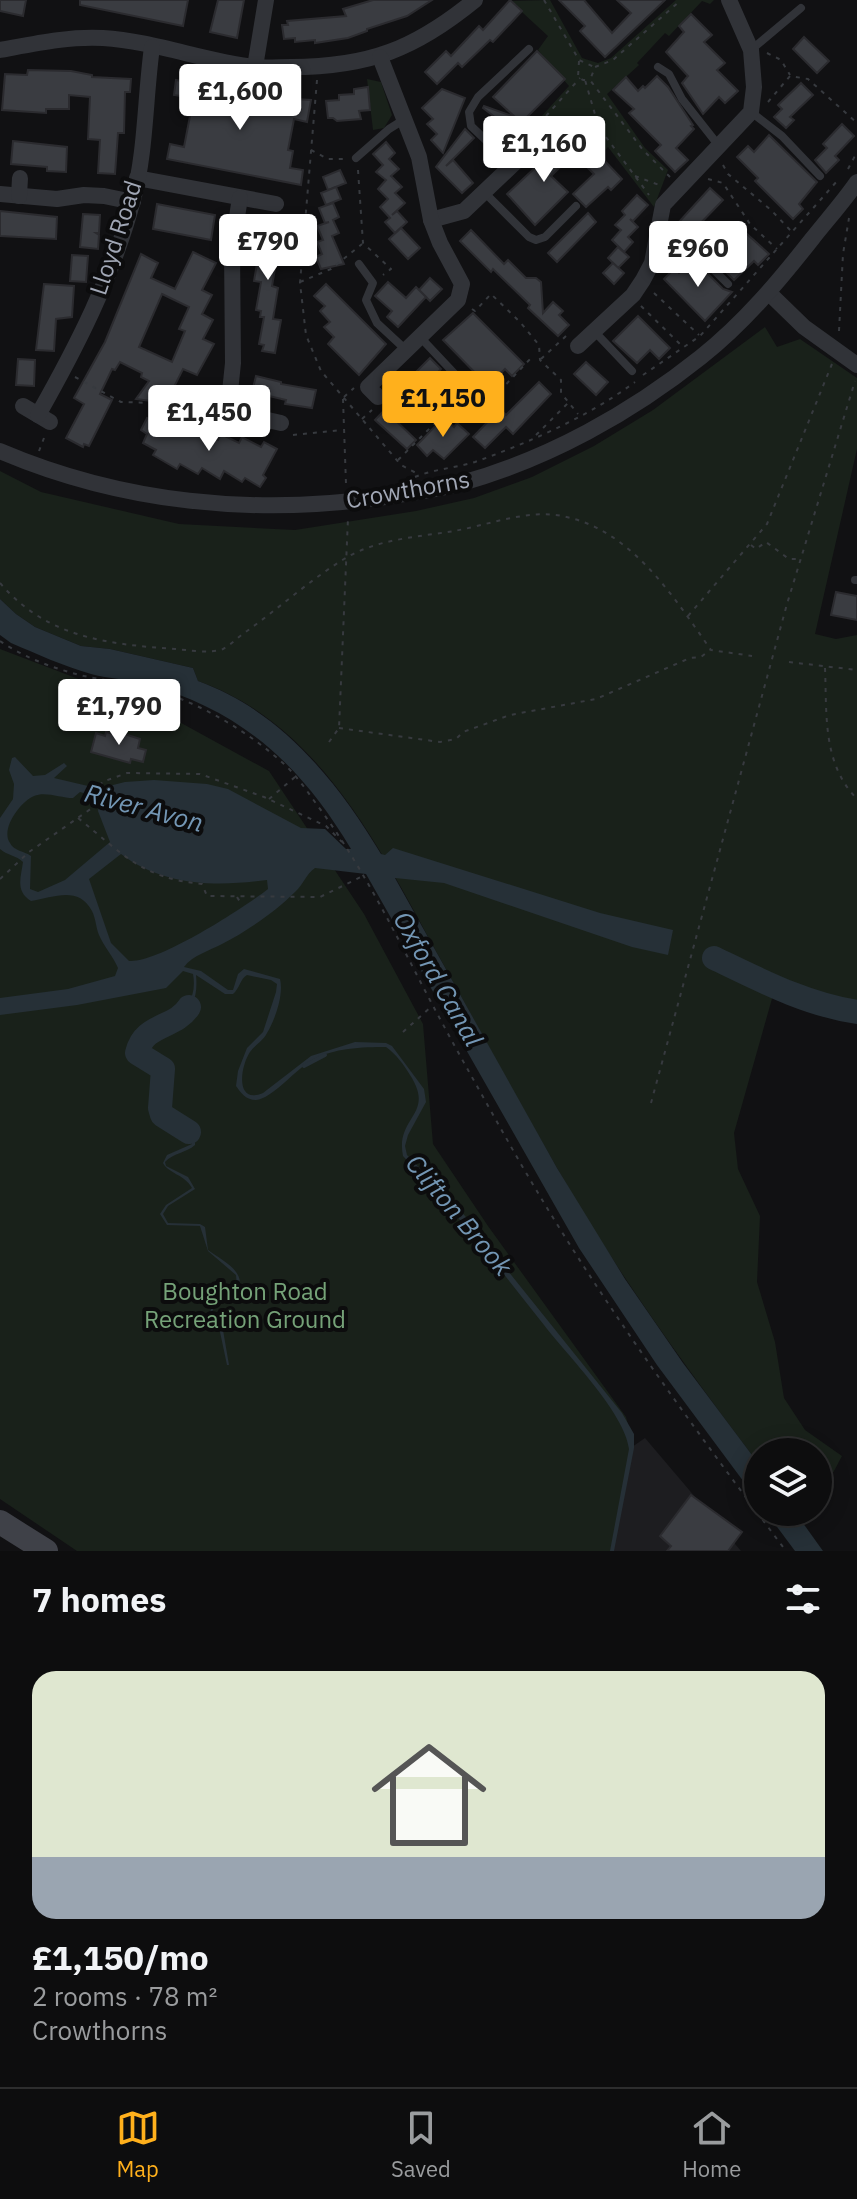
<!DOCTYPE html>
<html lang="en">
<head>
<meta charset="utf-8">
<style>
	body { margin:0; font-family:"IBM Plex Sans",sans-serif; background:#161617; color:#f1f3f6; height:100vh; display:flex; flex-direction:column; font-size:30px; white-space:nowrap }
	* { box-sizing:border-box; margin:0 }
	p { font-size:26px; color:#9a9c9e }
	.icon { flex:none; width:44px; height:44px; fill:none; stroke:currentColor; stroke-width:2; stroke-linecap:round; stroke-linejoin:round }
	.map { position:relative; height:1551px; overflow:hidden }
	.panel { display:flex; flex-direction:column; background:#0d0d0e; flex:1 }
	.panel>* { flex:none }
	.tools { position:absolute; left:744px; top:1438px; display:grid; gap:16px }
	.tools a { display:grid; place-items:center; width:88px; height:88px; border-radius:50%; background:#0d0d0e; box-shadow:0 4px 20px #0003,0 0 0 2px #2d2d2e; font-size:40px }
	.price { position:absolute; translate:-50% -68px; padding:0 18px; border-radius:8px; background:#fff; color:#222; font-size:26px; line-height:52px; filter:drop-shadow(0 2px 4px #0008) }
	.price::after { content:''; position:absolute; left:50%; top:48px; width:24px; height:18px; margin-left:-12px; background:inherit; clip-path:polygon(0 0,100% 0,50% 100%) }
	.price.current { background:#ffb01c; color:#111 }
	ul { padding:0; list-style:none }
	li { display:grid; align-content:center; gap:16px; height:424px; padding:0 32px }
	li+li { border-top:2px solid #2d2d2e }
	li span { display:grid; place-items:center; height:248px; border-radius:24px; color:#555 }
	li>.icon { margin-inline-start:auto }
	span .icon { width:144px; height:144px; fill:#fffc; stroke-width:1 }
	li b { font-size:34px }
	h2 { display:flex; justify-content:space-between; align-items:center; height:96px; padding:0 32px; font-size:34px }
	.tab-bar { display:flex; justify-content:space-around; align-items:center; height:112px; border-top:2px solid #2d2d2e; background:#0d0d0e; font-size:22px; color:#9a9c9e }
	.tab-bar a { display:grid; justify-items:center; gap:4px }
	.tab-bar .current { color:#ffb01c }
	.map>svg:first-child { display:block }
</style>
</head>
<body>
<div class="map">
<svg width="857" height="1551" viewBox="0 0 857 1551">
	<rect width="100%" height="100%" fill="#111113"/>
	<polygon fill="#1d1d20" points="645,1438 741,1551 611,1551 632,1447"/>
	<g fill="#19211a">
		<polygon points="550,0 582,58 598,63 611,58 676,0 714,0 710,4 702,1 669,36 665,33 637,63 639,65 607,94 645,148 668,170 654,207 608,147 595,161 570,135 541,117 569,86 538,50 548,36 510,1"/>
		<polygon points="367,79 381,82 392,115 384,128 373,130"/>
		<path d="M 765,327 L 777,347 L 800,339 L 857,378 L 857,449 L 815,634 L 836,639 L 857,635 L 857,1012 L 831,1008 L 775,988 L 734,1133 L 738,1169 L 760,1216 L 757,1282 L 775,1342 L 784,1398 L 805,1430 L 842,1456 L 818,1501 L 818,1452 L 758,1452 L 758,1463 C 686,1367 616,1272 557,1168 C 518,1100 480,1031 442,962 C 382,854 323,725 198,681 L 193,668 L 110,649 L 81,646 L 35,627 L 16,614 L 0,599 L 0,471 L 41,492 L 179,524 L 295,530 L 416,511 L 474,498 L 532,477 L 594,446 L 653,410 Z"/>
		<polygon points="0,649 152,707 269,771 364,914 423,1024 433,1144 488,1226 626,1417 633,1444 613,1551 77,1551 0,1499"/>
	</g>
	<g fill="#263037" fill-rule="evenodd">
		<path d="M 0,599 L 16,614 L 35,627 L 81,646 L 110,649 L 193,668 L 198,681 C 281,711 337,781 381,854 L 385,855 L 393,848 L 600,913 L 673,930 L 668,955 L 632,947 L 444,883 L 395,878 L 557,1168 L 625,1279 L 683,1363 L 758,1463 L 758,1501 L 657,1365 L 579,1248 L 366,874 L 315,868 C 306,874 303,885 295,892 C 275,912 247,931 222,944 C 209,951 193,955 184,967 L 201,971 L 228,990 L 233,990 L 238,974 L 244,969 L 280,979 C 284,994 275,1020 267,1033 C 263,1041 255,1045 250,1052 C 240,1067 235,1105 263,1093 L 311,1056 L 355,1042 L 386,1043 L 392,1046 L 424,1089 L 426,1102 L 408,1135 L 405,1146 L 407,1155 L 438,1187 L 492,1251 L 622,1413 L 634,1434 L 634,1448 L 614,1551 L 610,1551 L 629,1449 C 625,1413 567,1355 544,1325 C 498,1267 454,1209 403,1156 C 395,1116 436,1115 410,1075 C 404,1065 396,1054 386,1047 C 362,1047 334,1048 312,1060 C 296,1069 272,1099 256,1100 C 246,1100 241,1093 236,1086 L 238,1071 L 247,1048 L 263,1032 L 276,992 L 277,984 L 271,980 L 247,975 C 240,979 240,988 233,994 L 225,994 L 196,975 C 200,1014 177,1022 146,1036 L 139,1053 L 159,1061 L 164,1068 L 161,1105 L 165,1114 L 195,1136 L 195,1145 C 186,1153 173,1153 165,1162 L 166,1166 L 188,1177 L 195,1189 L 168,1206 L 163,1214 L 168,1223 L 200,1224 L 205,1227 L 208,1250 C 223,1261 250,1273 236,1294 C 223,1299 212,1303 211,1318 L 223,1330 L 229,1365 L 227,1365 L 220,1332 L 209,1318 C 211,1298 226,1300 237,1286 L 236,1275 L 208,1251 L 200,1226 L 167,1225 L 160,1214 L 166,1205 L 192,1188 C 184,1174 169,1174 163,1163 L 167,1155 L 192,1144 L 192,1136 L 164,1117 L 159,1105 L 161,1069 L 138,1055 C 138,1048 138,1042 142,1037 C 146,1032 153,1030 158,1027 C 181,1016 198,1002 193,974 L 183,971 L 166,988 L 77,1005 L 0,1015 L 0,998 L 68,989 L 115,976 L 118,968 C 113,956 104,947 99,935 C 96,928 96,919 92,911 C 78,885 53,898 31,901 C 15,891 21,877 23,862 C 16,855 8,856 0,849 L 0,818 L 13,799 L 14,784 L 9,770 L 12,758 L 15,757 L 33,776 L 45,775 L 64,763 L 67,766 L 54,778 L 105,790 L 109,786 L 125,782 L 154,780 L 207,784 L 228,789 L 301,828 L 325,829 L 346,849 L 351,849 C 301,765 241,710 146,684 C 128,679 109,679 91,674 C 63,666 37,654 11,643 L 0,635 ZM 80,792 L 100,798 L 98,811 L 110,842 L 65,880 L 38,892 L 30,889 L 31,856 C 24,851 14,851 10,843 C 0,829 21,801 34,796 C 45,791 61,798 73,798 ZM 121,854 C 163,886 216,887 267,880 L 268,889 C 244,908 157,964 129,961 L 111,943 L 89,879 Z"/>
		<polygon points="766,1512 795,1512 823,1551 795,1551"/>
	</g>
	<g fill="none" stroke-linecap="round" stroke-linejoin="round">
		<g stroke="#263037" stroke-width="4">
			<polyline points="304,1066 325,1055"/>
			<polyline points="440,1190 465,1219"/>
		</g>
		<g stroke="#263037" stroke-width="24">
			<path d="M 714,958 C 760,980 805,1004 857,1012"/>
			<path d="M 189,1007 C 175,1029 144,1023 137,1053 L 163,1069 L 160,1108 L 162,1115 L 189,1132"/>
		</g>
	</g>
	<g fill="#3a3c41" stroke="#2b2b2f" stroke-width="2" fill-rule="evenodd">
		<polygon points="0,0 26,0 23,16 0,11"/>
		<polygon points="80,0 188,0 183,26 80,5"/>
		<polygon points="218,0 244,0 237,38 210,32"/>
		<polygon points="373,0 432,0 407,16 367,29 367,31 348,38 315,43 315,40 295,42 295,38 284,39 282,25 288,25 287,21 346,16 343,9"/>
		<polygon points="510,0 522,11 493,42 490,40 462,67 458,63 437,84 425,72 446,51 451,56 479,26 483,30"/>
		<polygon points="559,0 584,0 612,33 631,13 617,0 665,0 605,57 580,31 585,26"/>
		<polygon points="691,14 712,35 704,42 725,63 717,70 738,91 725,103 719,97 703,114 682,83 688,76 666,52 684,32 679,26"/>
		<polygon points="804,37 829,61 817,73 793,49"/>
		<polygon points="537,51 565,79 504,140 492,129 500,121 483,108 484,106 515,117 493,97"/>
		<polygon points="28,70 71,71 92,75 92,77 131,79 130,92 125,92 124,133 118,133 115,174 98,173 100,140 88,139 90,97 69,95 69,109 46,109 46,113 2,110 5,74 27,75"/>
		<polygon points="657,76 668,87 693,125 691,126 694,129 676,148 688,160 675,172 655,151 661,145 629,113 634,109 613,90 626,77 638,91 643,86 645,88"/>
		<polygon points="176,80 277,98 311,100 307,122 294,119 288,150 293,151 290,168 303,170 301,185 167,159 170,144 184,147 190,116 184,115 187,97 174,95"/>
		<polygon points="801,83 813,95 790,117 794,120 786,128 774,117 782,109 778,105"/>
		<polygon points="368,87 370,110 359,111 361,119 337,121 333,118 328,118 326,101 339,100 339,95 354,94 354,89"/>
		<polygon points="442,89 465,98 443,153 431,140 437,134 427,124 433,119 422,108"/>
		<polygon points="842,124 854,136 835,156 839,160 826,173 815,160 827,148 823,144"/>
		<polygon points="465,129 474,138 446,166 453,160 473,183 462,193 436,167"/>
		<polygon points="570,135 581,147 551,176 568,192 535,225 507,194"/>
		<polygon points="769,135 817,182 799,204 803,209 793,219 755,181 758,178 737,157 748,146 754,152"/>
		<polygon points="13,141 67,147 66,172 47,171 47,167 11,164"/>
		<polygon points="386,142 395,153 389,159 399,169 391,176 402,187 395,193 405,203 392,215 397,211 407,222 395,233 385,222 390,218 380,207 388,199 378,189 386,180 376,172 383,165 373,154"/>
		<polygon points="600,156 622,179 611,190 608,187 586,207 573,194 594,174 588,168"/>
		<polygon points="340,170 346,183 328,190 323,177"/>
		<polygon points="336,187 341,199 326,205 321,193"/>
		<polygon points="710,188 723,200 691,233 679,222"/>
		<polygon points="637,195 648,205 633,221 630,219 638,227 628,237 633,242 624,252 612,240 621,230 615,225 625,215 622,211"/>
		<polygon points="333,203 339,217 333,220 339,233 332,236 344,264 321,269 316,257 322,254 317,242 323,240 317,226 329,222 325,223 319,208"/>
		<polygon points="157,204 215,215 211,240 153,229"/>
		<polygon points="0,211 57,217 56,239 0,236"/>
		<polygon points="588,213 596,222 557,262 548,253"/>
		<polygon points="83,214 100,215 99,233 96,233 99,235 98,249 80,247"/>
		<polygon points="264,218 279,221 278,228 282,228 272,286 278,288 273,319 281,320 275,353 262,351 264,345 259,344 264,317 260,317 261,311 256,310 261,282 254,281 260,246 257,246 260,224 263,225"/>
		<polygon points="737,225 769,254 758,265 754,261 734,280 707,253"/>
		<polygon points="401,228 420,248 408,259 389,239"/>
		<polygon points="471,230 504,264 508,260 526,278 536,278 541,282 543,313 553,302 563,311 559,315 569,325 558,336 528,308 530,305 493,269 491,272 460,241"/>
		<polygon points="618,247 629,257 618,268 608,258"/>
		<path d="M 193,252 L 216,263 L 202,290 L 212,295 L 202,314 L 213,320 L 203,339 L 214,344 L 197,375 L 183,369 L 166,403 L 136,399 L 149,381 L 141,377 L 142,373 L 120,362 L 115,370 L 112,369 L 100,394 L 112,400 L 89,446 L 84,444 L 83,447 L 66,438 L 84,404 L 74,398 L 105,342 L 141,254 L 158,263 L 151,278 L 175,289 ZM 162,294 L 189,307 L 179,329 L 185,331 L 172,362 L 139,347 Z"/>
		<polygon points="72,255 88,256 86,282 70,281"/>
		<polygon points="693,259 723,289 732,292 705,321 664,279 675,268 679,273"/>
		<polygon points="613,263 624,273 614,284 603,273"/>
		<polygon points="430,278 442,289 430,301 419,290"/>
		<polygon points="388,282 406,298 416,287 426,297 398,327 387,317 392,311 375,296"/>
		<polygon points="44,284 74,286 72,317 56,319 54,351 36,350"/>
		<polygon points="326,284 386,344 359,375 328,344 334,337 324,327 330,322 320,311 325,306 314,296"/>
		<polygon points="473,313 524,364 512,376 505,369 488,386 443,340"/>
		<polygon points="638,316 670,348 659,359 650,350 637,363 613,341"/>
		<polygon points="430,358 441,369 434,376 447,388 433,404 419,390 392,417 416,440 407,449 375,420 394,400 391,397"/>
		<polygon points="18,359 35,360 34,386 16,385"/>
		<polygon points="586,362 608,382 596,395 574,374"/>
		<polygon points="256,376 281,382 281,384 316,390 312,408 285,404 286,400 252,392"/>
		<polygon points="539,382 551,394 513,434 506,427 485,448 473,437 500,409 506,415"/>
		<polygon points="147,418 173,432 176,426 196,436 199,430 218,440 221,434 239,443 242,437 261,447 264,442 277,449 263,475 266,478 260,487 245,478 242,482 224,471 220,479 202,468 198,474 180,464 177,469 153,455 156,450 143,443 147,434 141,430"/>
		<polygon points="443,418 454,427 457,423 469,434 444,459 433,450 427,456 417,445"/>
		<polygon points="836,592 857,596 857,620 831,615"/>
		<polygon points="115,731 140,739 138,748 146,750 143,762 131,759 130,763 91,752 96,733 105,736 106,732 114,734"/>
		<polygon points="691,1495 742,1532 728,1551 667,1551 671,1546 660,1536"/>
	</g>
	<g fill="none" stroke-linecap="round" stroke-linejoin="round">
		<g stroke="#373a3f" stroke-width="2" stroke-dasharray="4 6" stroke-linecap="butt">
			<polyline points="544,0 579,60 594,67"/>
			<polyline points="767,53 781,60 790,75"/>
			<polyline points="579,61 578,77 583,80 590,80"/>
			<polyline points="317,80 300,283 306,335 321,371 401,465 418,474"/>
			<polyline points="768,102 790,76 808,79 857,123"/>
			<polyline points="546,116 580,78"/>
			<polyline points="564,127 599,128 585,80"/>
			<polyline points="600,129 649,195"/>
			<polyline points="311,150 328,159 346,159"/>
			<polyline points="723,165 728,174 771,210 792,232"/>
			<polyline points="848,169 857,152"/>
			<polyline points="358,170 363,243 391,269 383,275"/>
			<polyline points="635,176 659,185"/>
			<polyline points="670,177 643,150 590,80 595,67 613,60 681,0"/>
			<polyline points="708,179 723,183 750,224 777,249"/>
			<polyline points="300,282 331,269 362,244"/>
			<polyline points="654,293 699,335"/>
			<polyline points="641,306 682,346"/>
			<polyline points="472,309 475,311 491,294 520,322 539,345 540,360 561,380 561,393 578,414"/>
			<polyline points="839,331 843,254 849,218"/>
			<polyline points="541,359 566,336"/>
			<polyline points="643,375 700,336 838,180"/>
			<polyline points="75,377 121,402 153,403 174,408"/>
			<polyline points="476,388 481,388 493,398 532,357"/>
			<polyline points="344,397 354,388"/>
			<polyline points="343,399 346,484"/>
			<polyline points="362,419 372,410"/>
			<polyline points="293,435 342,430"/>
			<polyline points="536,435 568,403"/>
			<polyline points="39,451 44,438"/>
			<polyline points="398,460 439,419"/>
			<path d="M 415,477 C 434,469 455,468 475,462 C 530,442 588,417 635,382"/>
			<polyline points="751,545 756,549 766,542 789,559 799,559"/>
			<path d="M 0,583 C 47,638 107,644 175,649 C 188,650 211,654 223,649 C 231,645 239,636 247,631 C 279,608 310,580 344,559 C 376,539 418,537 454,531 C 488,525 528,509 562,516 C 631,529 673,596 711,650 L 752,656"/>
			<polyline points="688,616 767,524 832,364"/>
			<path d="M 0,641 C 29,661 71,675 105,680 C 117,682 130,683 142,686 C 195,700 244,728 284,764 C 300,779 310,796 323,813 C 361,866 390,923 420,981 C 450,1039 482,1095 514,1152 C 594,1292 689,1422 786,1551"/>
			<polyline points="789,662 857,670"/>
			<path d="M 825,668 C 827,714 822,763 857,799"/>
			<polyline points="339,728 440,742 456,739 463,732 510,715 596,699 690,658 701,657 710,650"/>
			<polyline points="329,742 339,728 348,518"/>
			<polyline points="269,799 295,777"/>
			<path d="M 78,818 C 123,854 141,878 202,884 L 207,896 L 320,897 L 363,876"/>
			<polyline points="0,879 29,852 92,808 102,782 127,773 200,774 264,797 326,826 342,842"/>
			<polyline points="237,897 242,905"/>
			<polyline points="403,1032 432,1006"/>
			<polyline points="651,1103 787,604 855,381"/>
		</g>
		<g stroke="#313338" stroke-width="8">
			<polyline points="751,50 801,8"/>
			<polyline points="658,67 669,74 682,99 719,146"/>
			<polyline points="751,112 782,136 820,176"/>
			<polyline points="356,158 389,129 405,119"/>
			<polyline points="512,165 471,126 469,112 478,97 529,49"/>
			<polyline points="484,192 529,237 536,240 545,237 576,206"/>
			<polyline points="657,239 689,245 728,284"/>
			<polyline points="359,264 373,283 366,300 377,323 405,349"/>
			<polyline points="594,331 632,371"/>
			<polyline points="420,337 467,387 444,409"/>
			<polyline points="855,580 857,580"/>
		</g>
		<g stroke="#313338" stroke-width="16">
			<path d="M 0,50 C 33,44 69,36 103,38 C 153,41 204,61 254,67 C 266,68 279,67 291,67 C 369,67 415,49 475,0"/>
			<polyline points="255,67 266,0"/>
			<polyline points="137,178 276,204"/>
			<polyline points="0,194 57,199 84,195 104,196 133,202"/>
			<polyline points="19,196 20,178"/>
			<polyline points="240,198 232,248 233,363 228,411 281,423"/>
			<polyline points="431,220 464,211 548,131"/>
			<polyline points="769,293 804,327 857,365"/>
			<polyline points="578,346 633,295 643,280 652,263 663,205 751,112 754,87 751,50 729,0"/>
			<polyline points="378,397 368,387 458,300 462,284 440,243 431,220 419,157 380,57"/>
			<polyline points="189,404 228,411"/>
			<polyline points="23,406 50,422"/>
			<path d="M 38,415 C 76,348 113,276 133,200 C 146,151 145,98 152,47"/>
			<path d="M 0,451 C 122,503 254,516 385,497 C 410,493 437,490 462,483 C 548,459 631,413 701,357 C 744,323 779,281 812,239 C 827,220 844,201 857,182"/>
		</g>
		<polyline stroke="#3f4148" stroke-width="24" points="0,1522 46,1551"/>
	</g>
	<g text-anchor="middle" stroke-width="8" stroke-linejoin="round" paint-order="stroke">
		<g font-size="24" fill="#a1a7b5" stroke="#0c0c0d">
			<text transform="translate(116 238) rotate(-72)" y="8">Lloyd Road</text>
			<text transform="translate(408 490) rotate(-10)" y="8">Crowthorns</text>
		</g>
		<g font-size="24" fill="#75a278" stroke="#0c0c0d">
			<text x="245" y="1300">Boughton Road<tspan x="245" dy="28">Recreation Ground</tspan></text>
		</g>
		<g font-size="26" font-style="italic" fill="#7396b4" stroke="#0c0c0d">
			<text transform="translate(144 808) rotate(15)" y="9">River Avon</text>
			<text transform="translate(438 979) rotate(60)" y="9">Oxford Canal</text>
			<text transform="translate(459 1215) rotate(50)" y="9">Clifton Brook</text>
		</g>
	</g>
</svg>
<div class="tools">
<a><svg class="icon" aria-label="layers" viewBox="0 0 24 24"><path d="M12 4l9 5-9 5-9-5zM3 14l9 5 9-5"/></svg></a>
</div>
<b class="price" style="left:240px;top:132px">£1,600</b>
<b class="price" style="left:544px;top:184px">£1,160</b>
<b class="price" style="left:268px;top:282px">£790</b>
<b class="price" style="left:698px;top:289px">£960</b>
<b class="price current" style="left:443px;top:439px">£1,150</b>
<b class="price" style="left:209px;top:453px">£1,450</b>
<b class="price" style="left:119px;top:747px">£1,790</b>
</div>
<section class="panel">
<h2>7 homes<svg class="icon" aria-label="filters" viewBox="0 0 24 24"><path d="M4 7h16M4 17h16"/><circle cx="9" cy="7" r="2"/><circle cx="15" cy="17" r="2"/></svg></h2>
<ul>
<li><span style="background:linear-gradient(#dfe7d0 75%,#9aa5b1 0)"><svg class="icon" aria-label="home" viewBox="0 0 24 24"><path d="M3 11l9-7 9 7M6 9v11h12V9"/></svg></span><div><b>£1,150/mo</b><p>2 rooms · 78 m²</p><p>Crowthorns</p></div></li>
</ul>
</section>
<nav class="tab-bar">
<a class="current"><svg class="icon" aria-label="map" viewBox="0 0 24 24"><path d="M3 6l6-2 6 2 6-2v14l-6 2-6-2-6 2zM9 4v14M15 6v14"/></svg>Map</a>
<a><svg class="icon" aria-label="saved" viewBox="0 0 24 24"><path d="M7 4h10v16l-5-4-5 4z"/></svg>Saved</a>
<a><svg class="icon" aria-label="home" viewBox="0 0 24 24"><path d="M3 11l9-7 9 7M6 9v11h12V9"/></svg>Home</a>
</nav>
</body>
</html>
